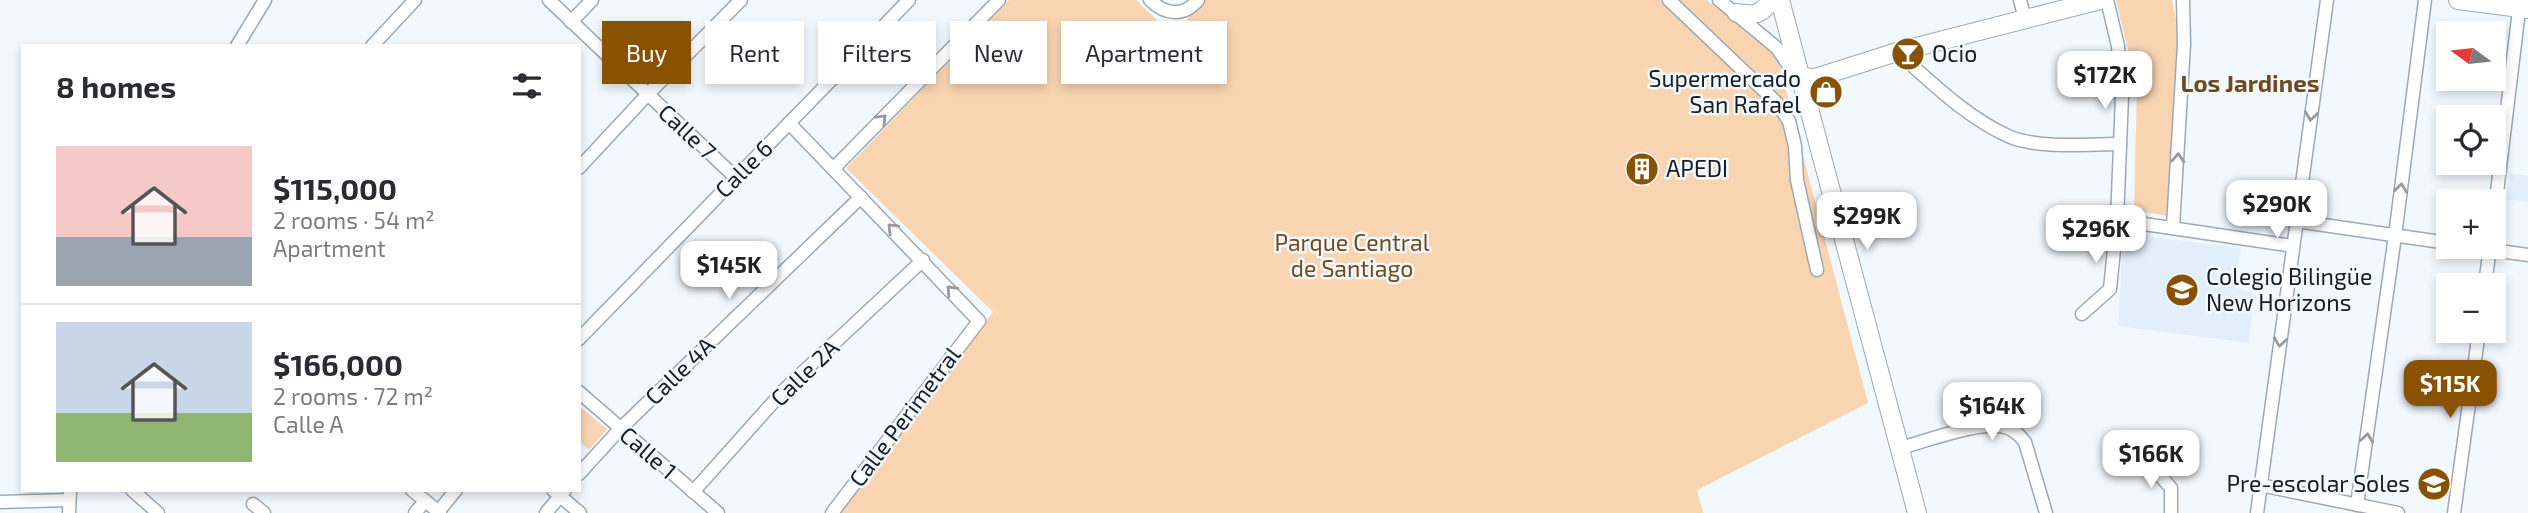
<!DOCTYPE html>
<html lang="en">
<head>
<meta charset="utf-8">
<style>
	body { margin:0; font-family:"Exo 2",sans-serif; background:#f7f7f7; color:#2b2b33; height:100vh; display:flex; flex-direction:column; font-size:26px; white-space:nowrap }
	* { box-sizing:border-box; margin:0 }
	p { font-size:23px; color:#7c7c81 }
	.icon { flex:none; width:38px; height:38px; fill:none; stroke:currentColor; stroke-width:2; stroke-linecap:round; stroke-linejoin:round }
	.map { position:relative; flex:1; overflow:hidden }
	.side { position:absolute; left:21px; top:44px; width:560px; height:448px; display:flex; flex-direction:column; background:#fff; border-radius:0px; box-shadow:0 4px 10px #0003 }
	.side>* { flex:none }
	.guide { position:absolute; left:602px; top:21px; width:665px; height:63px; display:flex; gap:14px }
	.needle { width:46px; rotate:285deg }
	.buttons { position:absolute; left:2436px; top:21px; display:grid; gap:14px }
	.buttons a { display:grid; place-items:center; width:70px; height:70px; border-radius:0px; background:#fff; box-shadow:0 4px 10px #0003; font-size:35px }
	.price { position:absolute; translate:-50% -60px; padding:0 16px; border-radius:14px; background:#fff; color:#222; font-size:23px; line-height:46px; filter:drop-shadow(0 2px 4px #0008) }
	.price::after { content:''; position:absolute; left:50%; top:42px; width:21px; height:16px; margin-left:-10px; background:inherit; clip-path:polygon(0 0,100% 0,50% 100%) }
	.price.selected { background:#895202; color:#fff }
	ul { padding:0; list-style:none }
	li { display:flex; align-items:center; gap:21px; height:175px; padding:0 35px }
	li+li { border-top:2px solid #e1e1e2 }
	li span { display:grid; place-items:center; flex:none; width:196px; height:140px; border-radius:0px; color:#555 }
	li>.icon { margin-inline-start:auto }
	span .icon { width:84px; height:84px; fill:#fffc; stroke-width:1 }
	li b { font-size:30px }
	h2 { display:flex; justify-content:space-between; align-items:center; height:84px; padding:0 35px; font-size:30px }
	.pill { padding:0 24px; border-radius:0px; background:#fff; box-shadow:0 4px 10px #0003; font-size:24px; line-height:63px }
	.pill.selected { background:#895202; color:#fff }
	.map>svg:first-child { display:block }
</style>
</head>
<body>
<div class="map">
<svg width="2528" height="513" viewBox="0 0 2528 513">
	<rect width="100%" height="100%" fill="#f2f9fe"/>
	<g fill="#e2effb">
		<polygon points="2509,173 2528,176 2528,202 2505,199"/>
		<polygon points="2129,234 2241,248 2234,287 2254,293 2249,343 2118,326 2123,238"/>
	</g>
	<g fill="#f8d4b1">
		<polygon points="1009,0 1136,0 1174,37 1202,0 1707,0 1777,57 1868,403 1697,490 1703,513 836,513 993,312 846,168"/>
		<polygon points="2116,0 2172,0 2177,25 2179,218 2134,210 2137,87"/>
		<polygon points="579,406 607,429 589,450 579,441"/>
	</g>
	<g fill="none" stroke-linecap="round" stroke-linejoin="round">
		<defs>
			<g id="street">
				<polyline points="549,0 735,177"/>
				<path d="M 1150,0 C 1165,15 1184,17 1198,0"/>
				<polyline points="1669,0 1776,102 1789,121 1795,146 1797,180 1817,270"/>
				<polyline points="1719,0 1777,48 1795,75"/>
				<polyline points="2020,0 2025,19"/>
				<polyline points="571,22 592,0"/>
				<polyline points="237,46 265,0"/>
				<polyline points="372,46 415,0"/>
				<path d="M 1897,52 C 1931,82 1966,117 2008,136 C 2036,149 2089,144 2120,144"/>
				<polyline points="789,123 979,321 832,513"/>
				<polyline points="579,168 647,95 741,0"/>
				<polyline points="834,168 999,0"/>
				<polyline points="2494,217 2520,2"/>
				<polyline points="2117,220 2293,246"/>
				<polyline points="2296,221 2448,243"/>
				<polyline points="2173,226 2184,44 2183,0"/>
				<polyline points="2472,247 2528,255"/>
				<polyline points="2485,285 2490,247"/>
				<polyline points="2082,314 2110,289 2117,220 2122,96 2118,46 2107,0"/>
				<polyline points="579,339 909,0"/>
				<polyline points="579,392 718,513"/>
				<path d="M 1900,448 C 1927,441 1983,419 2008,428 C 2016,431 2020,436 2025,442 L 2046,513"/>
				<polyline points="2147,461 2171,488 2171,513"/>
				<polyline points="579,474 620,429 861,197"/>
				<polyline points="2260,485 2398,513"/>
				<polyline points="132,490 158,513"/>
				<polyline points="412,490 440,513"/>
				<polyline points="553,490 580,513"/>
				<polyline points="693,492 784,390 923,260"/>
				<polyline points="0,502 69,500"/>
				<polyline points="253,504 264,513"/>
				<polyline points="2357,505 2395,236 2425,0"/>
				<polyline points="438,512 456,490"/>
				<polyline points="69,513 70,490"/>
				<polyline points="415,513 425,501"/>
				<polyline points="546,513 565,490"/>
				<polyline points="2257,513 2327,0"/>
				<polyline points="2454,513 2479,331"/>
			</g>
			<g id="secondary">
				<polyline points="1780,0 1917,513"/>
				<polyline points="2458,0 2528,9"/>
				<path d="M 1737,13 C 1753,16 1762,15 1771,0"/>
				<polyline points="1802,77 1815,78 1897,52 2100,0"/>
			</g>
		</defs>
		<use href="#street" stroke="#9ba9b6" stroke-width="15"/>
		<use href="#secondary" stroke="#9ba9b6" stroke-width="20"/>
		<use href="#street" stroke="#fff" stroke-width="12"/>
		<use href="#secondary" stroke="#fff" stroke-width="18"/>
	</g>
	<defs><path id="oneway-chevron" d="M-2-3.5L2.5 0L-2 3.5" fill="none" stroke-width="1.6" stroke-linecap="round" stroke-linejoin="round" transform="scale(1.75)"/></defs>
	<g stroke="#97999c">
		<use href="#oneway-chevron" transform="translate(2311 116) rotate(98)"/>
		<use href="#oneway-chevron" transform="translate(882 119) rotate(-45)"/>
		<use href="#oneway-chevron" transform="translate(2178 158) rotate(-86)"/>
		<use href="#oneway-chevron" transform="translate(2401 188) rotate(-83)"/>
		<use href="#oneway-chevron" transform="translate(892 228) rotate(-135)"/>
		<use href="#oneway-chevron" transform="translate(951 290) rotate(-133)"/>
		<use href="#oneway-chevron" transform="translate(2280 342) rotate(98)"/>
		<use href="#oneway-chevron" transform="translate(2367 438) rotate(-82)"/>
	</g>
	<defs>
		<symbol id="bar-disc" viewBox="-11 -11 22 22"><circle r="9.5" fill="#895202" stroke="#f2f9fe"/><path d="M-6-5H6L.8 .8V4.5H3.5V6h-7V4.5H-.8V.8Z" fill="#fff"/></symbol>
		<symbol id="shop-disc" viewBox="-11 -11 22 22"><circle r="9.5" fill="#895202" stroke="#f2f9fe"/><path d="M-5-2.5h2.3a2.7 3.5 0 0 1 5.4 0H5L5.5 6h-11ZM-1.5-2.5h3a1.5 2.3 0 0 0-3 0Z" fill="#fff"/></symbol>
		<symbol id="building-disc" viewBox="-11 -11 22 22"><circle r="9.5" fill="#895202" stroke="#f2f9fe"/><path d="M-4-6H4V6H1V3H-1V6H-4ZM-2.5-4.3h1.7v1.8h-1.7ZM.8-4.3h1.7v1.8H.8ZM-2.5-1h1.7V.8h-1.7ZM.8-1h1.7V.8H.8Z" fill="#fff"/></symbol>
		<symbol id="school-disc" viewBox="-11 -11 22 22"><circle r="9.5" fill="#895202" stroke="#f2f9fe"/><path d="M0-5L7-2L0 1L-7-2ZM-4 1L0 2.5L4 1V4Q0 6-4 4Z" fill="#fff"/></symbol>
	</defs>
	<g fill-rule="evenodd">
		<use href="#bar-disc" x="1889" y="35" width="38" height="38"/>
		<use href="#shop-disc" x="1807" y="73" width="38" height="38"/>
		<use href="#building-disc" x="1623" y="150" width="38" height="38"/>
		<use href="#school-disc" x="2163" y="271" width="38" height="38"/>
		<use href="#school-disc" x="2415" y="465" width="38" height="38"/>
	</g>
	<g text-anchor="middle" stroke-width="5" stroke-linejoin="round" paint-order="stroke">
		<g font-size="23" fill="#171d22" stroke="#f2f9fe" text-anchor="start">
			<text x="1932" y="62">Ocio</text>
			<text x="1801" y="87" text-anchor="end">Supermercado<tspan x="1801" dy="26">San Rafael</tspan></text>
			<text x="1666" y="177">APEDI</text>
			<text x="2206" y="285">Colegio Bilingüe<tspan x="2206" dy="26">New Horizons</tspan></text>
			<text x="2410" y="492" text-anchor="end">Pre-escolar Soles</text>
		</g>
		<g font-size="23" fill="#171d22" stroke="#f2f9fe">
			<text transform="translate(687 132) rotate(43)" y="8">Calle 7</text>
			<text transform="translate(744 169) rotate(-45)" y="8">Calle 6</text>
			<text transform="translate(680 371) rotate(-44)" y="8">Calle 4A</text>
			<text transform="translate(805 373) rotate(-44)" y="8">Calle 2A</text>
			<text transform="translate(905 417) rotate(-53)" y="8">Calle Perimetral</text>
			<text transform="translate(648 453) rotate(41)" y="8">Calle 1</text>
		</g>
		<g font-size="23" fill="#724919" stroke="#f2f9fe">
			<text x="1352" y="251">Parque Central<tspan x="1352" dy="26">de Santiago</tspan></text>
		</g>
		<g font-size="24" font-weight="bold" fill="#70491c" stroke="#f2f9fe">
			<text x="2250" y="92">Los Jardines</text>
		</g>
	</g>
</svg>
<div class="buttons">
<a><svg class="needle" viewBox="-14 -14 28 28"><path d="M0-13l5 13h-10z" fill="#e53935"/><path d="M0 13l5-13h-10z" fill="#7c7c81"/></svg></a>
<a><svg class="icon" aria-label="locate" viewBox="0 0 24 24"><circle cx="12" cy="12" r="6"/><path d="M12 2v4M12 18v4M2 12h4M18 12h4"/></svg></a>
<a>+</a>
<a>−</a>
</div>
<b class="price" style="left:2105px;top:111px">$172K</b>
<b class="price" style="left:2277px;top:240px">$290K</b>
<b class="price" style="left:1867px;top:252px">$299K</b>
<b class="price" style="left:2096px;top:265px">$296K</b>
<b class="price" style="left:729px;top:301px">$145K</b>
<b class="price selected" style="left:2450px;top:420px">$115K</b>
<b class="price" style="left:1992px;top:442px">$164K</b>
<b class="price" style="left:2151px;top:490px">$166K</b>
<div class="guide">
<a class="pill selected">Buy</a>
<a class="pill">Rent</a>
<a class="pill">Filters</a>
<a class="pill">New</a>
<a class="pill">Apartment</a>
</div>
<section class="side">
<h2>8 homes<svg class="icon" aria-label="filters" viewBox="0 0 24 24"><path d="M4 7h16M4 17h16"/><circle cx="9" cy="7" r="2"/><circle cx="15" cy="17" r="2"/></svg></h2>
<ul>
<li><span style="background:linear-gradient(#f6c9c9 65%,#9aa5b1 0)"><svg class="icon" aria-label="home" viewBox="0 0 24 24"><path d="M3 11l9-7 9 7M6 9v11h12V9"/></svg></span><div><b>$115,000</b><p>2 rooms · 54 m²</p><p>Apartment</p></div></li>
<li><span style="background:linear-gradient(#c9d6e8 65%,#8fb573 0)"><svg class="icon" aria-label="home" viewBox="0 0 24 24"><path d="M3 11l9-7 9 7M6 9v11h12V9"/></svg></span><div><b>$166,000</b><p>2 rooms · 72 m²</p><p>Calle A</p></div></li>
</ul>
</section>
</div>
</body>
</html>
